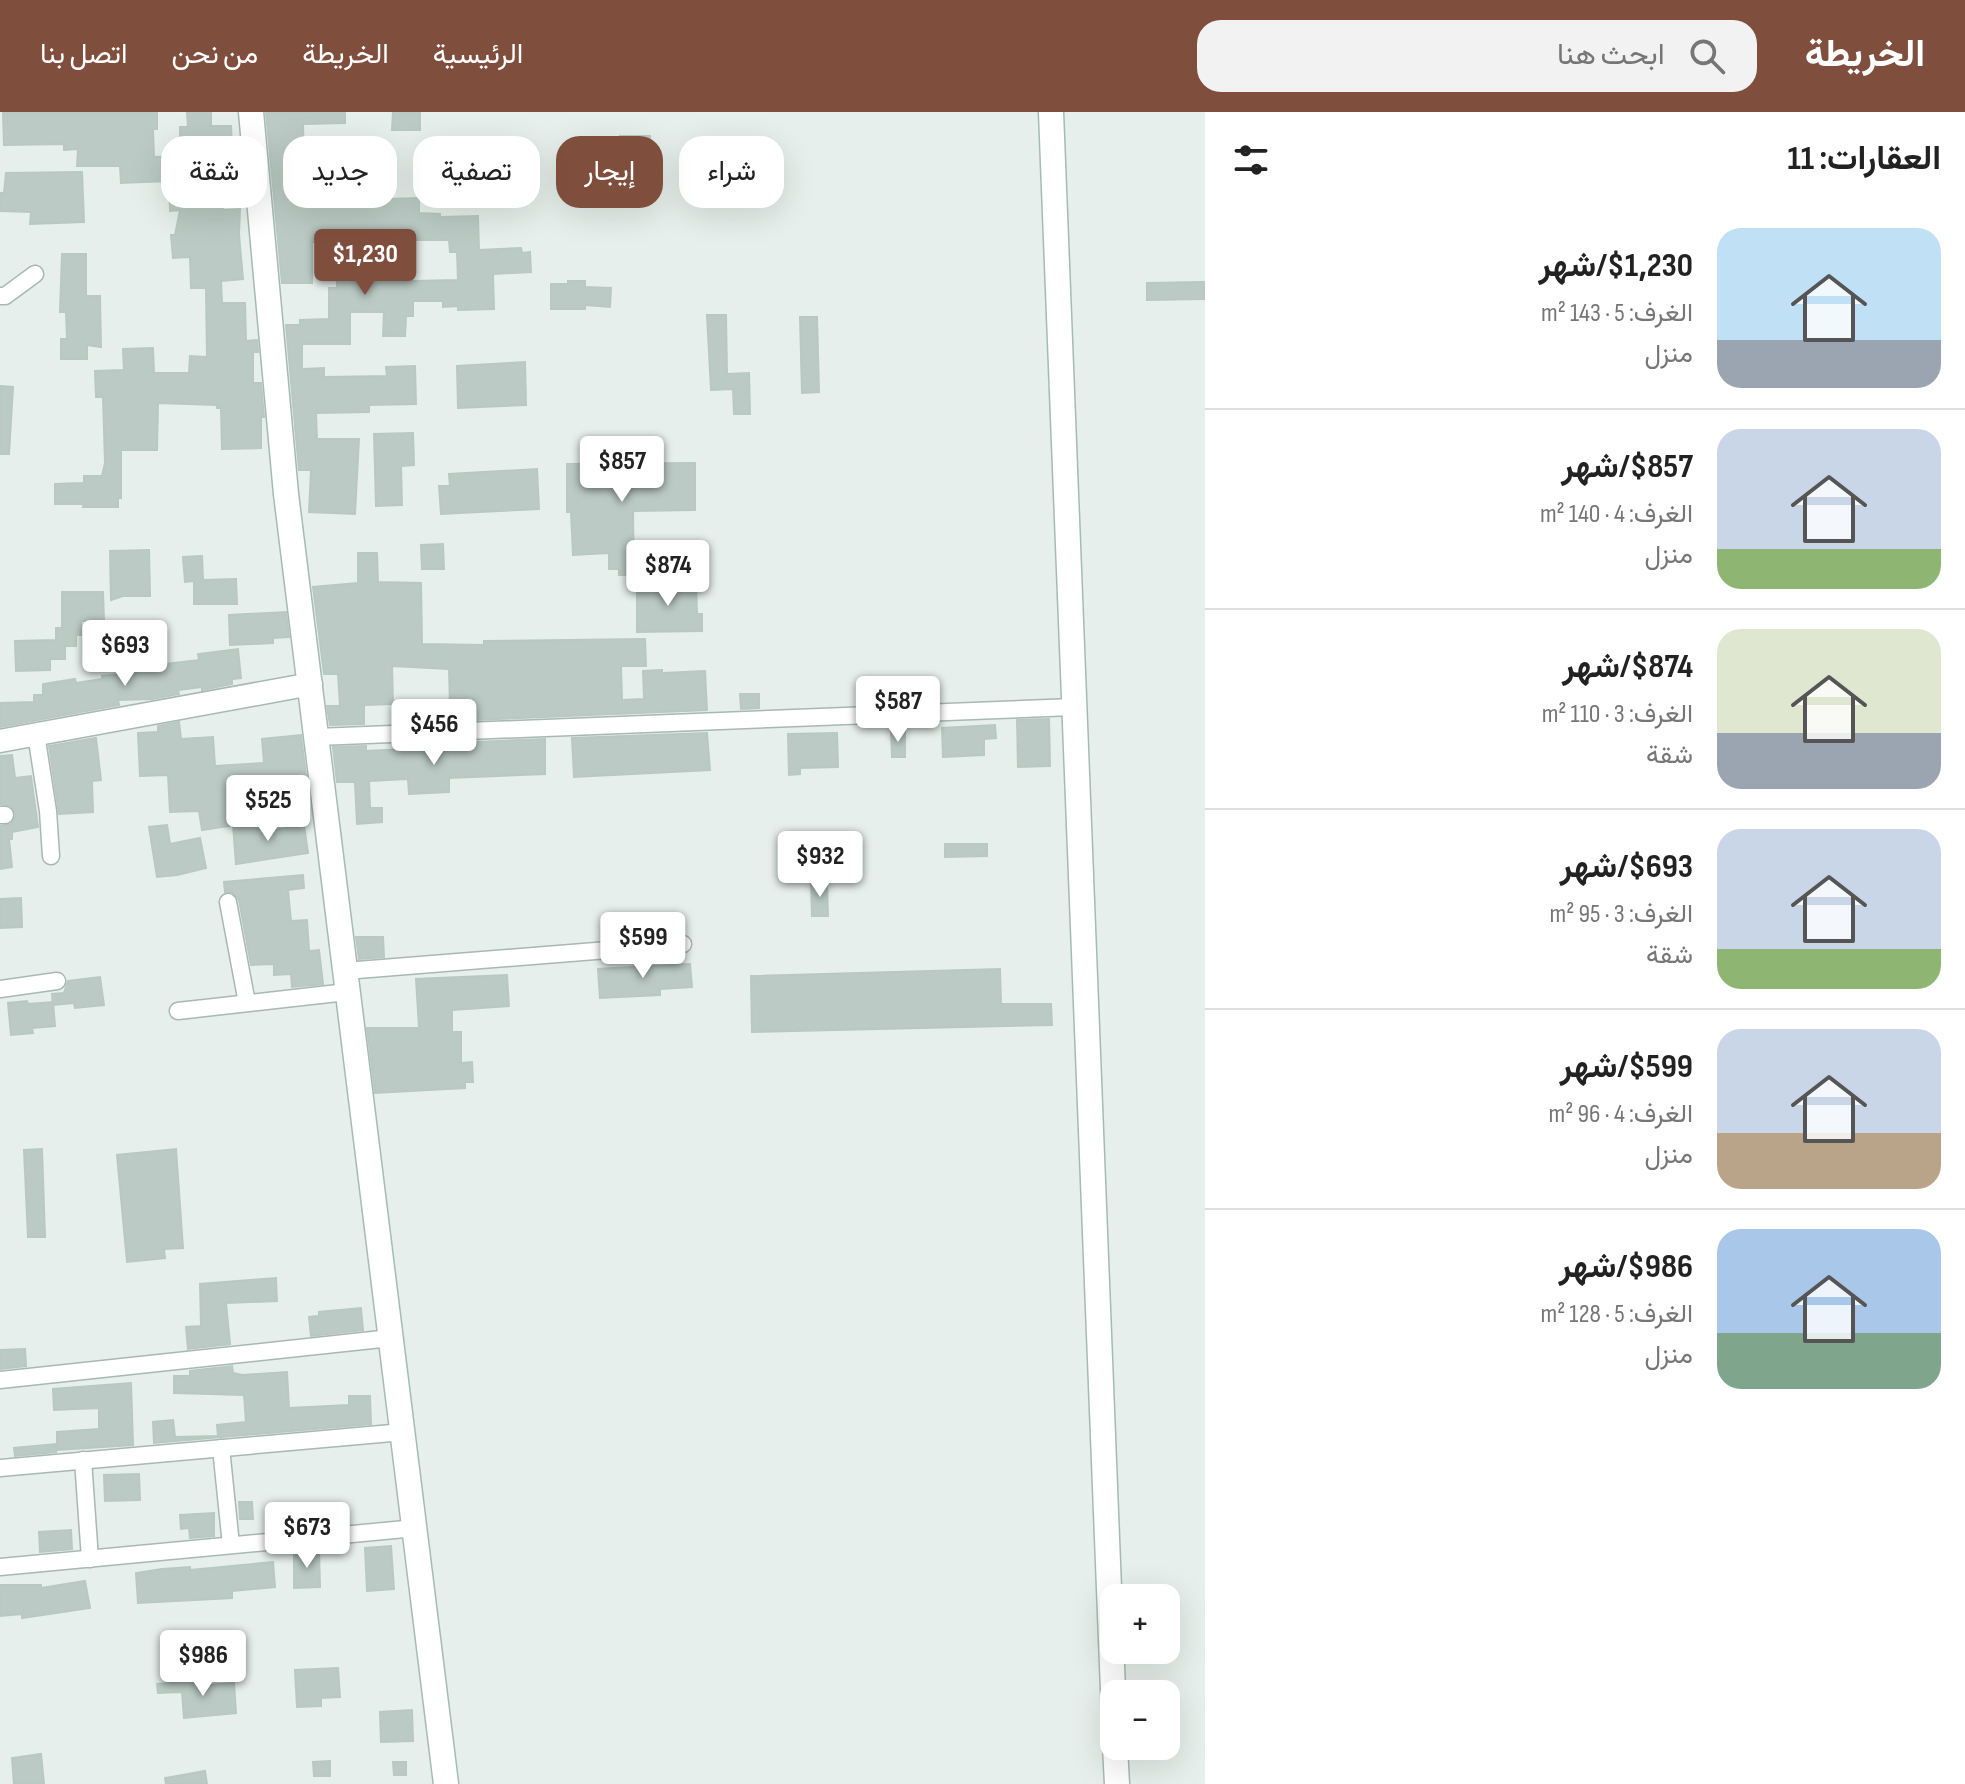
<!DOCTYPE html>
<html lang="ar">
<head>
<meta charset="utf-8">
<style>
	body { margin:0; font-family:"Sofia Sans Condensed",Vazirmatn,sans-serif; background:#f2f2f2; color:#222; direction:rtl; height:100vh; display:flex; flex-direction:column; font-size:30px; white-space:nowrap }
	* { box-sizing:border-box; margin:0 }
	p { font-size:26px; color:#767676 }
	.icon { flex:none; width:44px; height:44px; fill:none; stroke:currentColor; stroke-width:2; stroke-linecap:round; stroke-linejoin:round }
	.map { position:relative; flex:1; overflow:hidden; direction:ltr }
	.side { display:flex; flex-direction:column; background:#fff; width:760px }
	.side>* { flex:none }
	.guide { position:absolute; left:24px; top:24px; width:760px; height:72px; direction:rtl; display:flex; gap:16px }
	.fabs { position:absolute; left:1100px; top:1472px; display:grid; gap:16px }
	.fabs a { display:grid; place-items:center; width:80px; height:80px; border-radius:16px; background:#fff; box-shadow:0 8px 32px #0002; font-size:40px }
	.price { position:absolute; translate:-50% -68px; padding:0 18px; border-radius:8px; background:#fff; color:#222; font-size:26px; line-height:52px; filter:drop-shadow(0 2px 4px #0008) }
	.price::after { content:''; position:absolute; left:50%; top:48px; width:24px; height:18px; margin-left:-12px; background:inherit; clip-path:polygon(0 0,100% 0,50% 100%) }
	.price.on { background:#804e3d; color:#fff }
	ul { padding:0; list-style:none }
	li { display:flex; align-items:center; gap:24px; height:200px; padding:0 24px }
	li+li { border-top:2px solid #e0e0e0 }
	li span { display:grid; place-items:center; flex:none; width:224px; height:160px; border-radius:24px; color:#555 }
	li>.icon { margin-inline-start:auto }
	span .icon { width:96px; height:96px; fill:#fffc; stroke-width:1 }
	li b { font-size:34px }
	h2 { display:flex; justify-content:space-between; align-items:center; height:96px; padding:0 24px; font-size:34px }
	.chip { padding:0 28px; border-radius:24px; background:#fff; box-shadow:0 8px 32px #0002; font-size:28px; line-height:72px }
	.chip.on { background:#804e3d; color:#fff }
	header { display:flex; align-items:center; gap:48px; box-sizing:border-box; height:112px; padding:0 40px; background:#804e3d; color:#fff }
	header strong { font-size:38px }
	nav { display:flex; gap:44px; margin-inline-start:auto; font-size:28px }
	.search { width:560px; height:72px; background:#f2f2f2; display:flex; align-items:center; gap:20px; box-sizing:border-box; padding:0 28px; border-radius:24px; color:#767676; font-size:30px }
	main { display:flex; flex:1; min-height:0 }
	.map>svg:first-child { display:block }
</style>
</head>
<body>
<header>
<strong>الخريطة</strong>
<div class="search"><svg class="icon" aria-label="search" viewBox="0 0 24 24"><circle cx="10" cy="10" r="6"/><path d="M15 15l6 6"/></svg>ابحث هنا</div>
<nav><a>الرئيسية</a><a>الخريطة</a><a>من نحن</a><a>اتصل بنا</a></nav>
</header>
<main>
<section class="side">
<h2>العقارات: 11<svg class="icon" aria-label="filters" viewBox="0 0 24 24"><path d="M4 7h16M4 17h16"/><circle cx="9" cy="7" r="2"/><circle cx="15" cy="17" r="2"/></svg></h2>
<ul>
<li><span style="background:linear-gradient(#bfe0f5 70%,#9aa5b1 0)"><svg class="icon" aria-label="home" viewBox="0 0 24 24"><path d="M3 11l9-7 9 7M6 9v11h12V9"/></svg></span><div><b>$1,230/شهر</b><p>الغرف: 5 · 143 m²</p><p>منزل</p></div></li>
<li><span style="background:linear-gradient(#c9d6e8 75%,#8fb573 0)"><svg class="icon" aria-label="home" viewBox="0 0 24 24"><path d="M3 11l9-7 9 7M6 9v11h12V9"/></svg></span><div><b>$857/شهر</b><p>الغرف: 4 · 140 m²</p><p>منزل</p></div></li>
<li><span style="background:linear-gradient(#dfe7d0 65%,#9aa5b1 0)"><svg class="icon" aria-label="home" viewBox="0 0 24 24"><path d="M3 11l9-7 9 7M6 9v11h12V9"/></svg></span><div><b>$874/شهر</b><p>الغرف: 3 · 110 m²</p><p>شقة</p></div></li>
<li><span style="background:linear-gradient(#c9d6e8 75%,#8fb573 0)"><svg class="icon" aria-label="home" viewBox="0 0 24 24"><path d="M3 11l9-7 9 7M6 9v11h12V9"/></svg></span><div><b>$693/شهر</b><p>الغرف: 3 · 95 m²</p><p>شقة</p></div></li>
<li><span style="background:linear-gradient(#c9d6e8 65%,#b9a48a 0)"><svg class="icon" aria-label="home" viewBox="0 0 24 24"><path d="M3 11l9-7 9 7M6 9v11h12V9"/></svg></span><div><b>$599/شهر</b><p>الغرف: 4 · 96 m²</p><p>منزل</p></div></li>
<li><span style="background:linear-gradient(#a9c7e8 65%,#7fa58c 0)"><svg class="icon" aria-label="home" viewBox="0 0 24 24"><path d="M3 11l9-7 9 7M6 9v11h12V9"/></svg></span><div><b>$986/شهر</b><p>الغرف: 5 · 128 m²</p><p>منزل</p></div></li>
</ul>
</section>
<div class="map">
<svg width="1205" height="1672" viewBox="0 0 1205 1672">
	<rect width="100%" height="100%" fill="#e6efeb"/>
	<g fill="#bbcac4" stroke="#b8c9c2" stroke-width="2" fill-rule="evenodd">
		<polygon points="3,0 157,0 157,17 153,17 154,45 180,44 180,15 188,15 187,0 211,0 211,14 231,14 232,35 225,35 225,63 209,63 209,92 223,91 223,98 240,97 239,122 243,167 221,169 222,191 245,191 246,229 257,228 258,240 253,240 253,271 261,271 264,305 261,305 261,336 222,337 221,296 217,296 217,293 158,291 157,338 121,338 121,386 118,386 118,395 83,395 84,392 55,392 55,372 84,371 84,364 102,364 105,351 103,285 96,285 95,259 124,258 123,237 153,236 154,261 189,261 190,244 207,245 206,176 191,176 190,145 173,146 171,123 175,123 180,98 170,99 169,69 121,71 120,54 77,54 78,37 64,38 64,32 4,33"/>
		<path d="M 266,0 L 345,0 L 345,11 L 303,12 L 305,91 L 387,92 L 387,87 L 419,86 L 419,101 L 440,102 L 440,105 L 478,104 L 479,138 L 521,136 L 522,141 L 530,140 L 531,160 L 493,162 L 494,197 L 458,198 L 458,194 L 443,195 L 443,189 L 413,189 L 413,204 L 406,204 L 405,224 L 383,224 L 384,200 L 350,200 L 350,232 L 302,232 L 302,257 L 324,256 L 324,265 L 387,264 L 386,255 L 415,254 L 416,292 L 369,293 L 369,300 L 316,301 L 317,327 L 359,327 L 355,402 L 309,400 L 311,358 L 299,358 L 286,213 L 300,213 L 300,208 L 329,207 L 329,176 L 337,176 L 337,154 L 389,153 L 388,122 L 324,121 L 324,130 L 312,130 L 312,171 L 282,171 ZM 409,128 L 449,128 L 450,140 L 457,140 L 458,168 L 412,169 Z"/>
		<polygon points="393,0 420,0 420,18 392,18"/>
		<polygon points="620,24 650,24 651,62 620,62"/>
		<polygon points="82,60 84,110 30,112 31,100 0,99 0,81 4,81 6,61"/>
		<polygon points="62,142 86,142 86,184 100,184 101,235 87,233 87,247 61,247 61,227 67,227 66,200 60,200"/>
		<polygon points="568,169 585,169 585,175 611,176 610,195 585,193 585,197 551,197 551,172 568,172"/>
		<polygon points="1205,170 1205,187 1147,188 1147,171"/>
		<polygon points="707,203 726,203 727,262 749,261 750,302 734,302 733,277 711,278"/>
		<polygon points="800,205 817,205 819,280 802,281"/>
		<polygon points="525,250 526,293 458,296 457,254"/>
		<polygon points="0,274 13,275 9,342 0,342"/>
		<polygon points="413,321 414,353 401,354 402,393 376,394 374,322"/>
		<polygon points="695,351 695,398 633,399 634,463 619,463 619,457 609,457 609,441 573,443 571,400 567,400 567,352"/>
		<polygon points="537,357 539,397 441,402 439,374 450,374 449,362"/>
		<polygon points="443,432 444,457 422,457 421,433"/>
		<polygon points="149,438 150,484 123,484 111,488 110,439"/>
		<polygon points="358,441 377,441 378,470 421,471 422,532 484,533 484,529 645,527 646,554 621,554 622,588 644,587 643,559 662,558 662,561 705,559 707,598 404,611 403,596 450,594 449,557 392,554 393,592 364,593 364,612 330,613 327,594 340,594 338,562 324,562 313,475 358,471"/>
		<polygon points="202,444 203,468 236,467 237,492 194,492 194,469 185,470 183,445"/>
		<polygon points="696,470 697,502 702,502 702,519 637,520 637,471"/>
		<polygon points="62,480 103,480 104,509 81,509 81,523 76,523 76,534 65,534 65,547 50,547 50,558 16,559 15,529 56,528 56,516 62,516"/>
		<polygon points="286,500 289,525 273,526 273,531 230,533 229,503"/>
		<polygon points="238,537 241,566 232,567 232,572 202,578 202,575 178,578 179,582 152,587 118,588 119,593 0,615 0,591 34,590 34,583 43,583 43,572 75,567 76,571 102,567 102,564 157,559 156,553 199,548 198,542"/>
		<polygon points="740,582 759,582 759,596 741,597"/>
		<polygon points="1049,607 1050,654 1018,655 1017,608"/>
		<polygon points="179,610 181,627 213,625 215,654 264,651 262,627 301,623 308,681 286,683 286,679 241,679 241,685 225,686 229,714 202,718 199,699 170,700 168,663 140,664 138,621 158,620 158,614"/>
		<polygon points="995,613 996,626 984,627 984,643 943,645 942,616"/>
		<polygon points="891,619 905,619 905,645 892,645"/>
		<polygon points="707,621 710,658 574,665 572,626"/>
		<polygon points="837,621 838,655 800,656 800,662 789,663 788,622"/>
		<polygon points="96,626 101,668 92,669 93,700 59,702 49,634"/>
		<polygon points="545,627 545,662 449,666 449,680 409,682 408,667 369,669 370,696 382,696 382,710 357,712 355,670 337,670 333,635 366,634 366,639 404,637 404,633"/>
		<polygon points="12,643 15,666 31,664 38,715 12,720 12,727 9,727 12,755 0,757 0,714 11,712 16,704 11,694 0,692 0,644"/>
		<polygon points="262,711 263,720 304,713 308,741 236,752 233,713"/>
		<polygon points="167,713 170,732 200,726 206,756 177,763 157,765 149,715"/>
		<polygon points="945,732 987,732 987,744 945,745"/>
		<polygon points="303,763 304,776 288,778 291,809 307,808 309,839 319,838 323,872 292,875 291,862 274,863 274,852 251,853 239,788 232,780 225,780 224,770"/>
		<polygon points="811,770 827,770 828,804 812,804"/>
		<polygon points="21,786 22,815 0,816 0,787"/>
		<polygon points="356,825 383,825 384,845 359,847"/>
		<polygon points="690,852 692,875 660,877 660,883 600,886 598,857"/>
		<polygon points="1000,857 1001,892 1051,892 1052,913 752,920 751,864"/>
		<polygon points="507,863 509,894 452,898 452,920 461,920 461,951 472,950 473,970 465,970 465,976 375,981 367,916 419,916 416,867"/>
		<polygon points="100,865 104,893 75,896 74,891 53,893 52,882 64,881 68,869"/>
		<polygon points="27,889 28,892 53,890 55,914 32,916 33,921 11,923 8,891"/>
		<polygon points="42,1037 45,1125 28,1125 24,1038"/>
		<polygon points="176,1037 183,1136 164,1137 165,1146 127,1150 117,1043"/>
		<polygon points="276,1166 277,1189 226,1191 230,1232 188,1237 186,1215 201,1214 200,1172"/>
		<polygon points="361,1196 363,1218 311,1224 309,1205 319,1204 319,1200"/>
		<polygon points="25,1237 26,1254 0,1257 0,1238"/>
		<polygon points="232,1254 233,1261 242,1263 287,1260 289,1296 349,1293 349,1284 370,1284 371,1312 154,1331 153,1310 173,1308 175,1325 218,1324 217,1313 246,1310 244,1283 174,1281 174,1264 190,1264 190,1259"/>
		<polygon points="131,1271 133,1333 57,1338 57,1320 99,1317 99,1296 54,1298 53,1277"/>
		<polygon points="56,1332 56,1340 15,1344 14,1336"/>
		<polygon points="139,1362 140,1388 105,1389 104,1363"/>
		<polygon points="239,1390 252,1390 253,1407 240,1407"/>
		<polygon points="214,1401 214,1424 190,1426 189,1416 181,1417 180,1403"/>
		<polygon points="71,1418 72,1437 40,1440 39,1420"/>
		<polygon points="391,1434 394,1477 367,1479 365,1436"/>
		<polygon points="319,1440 320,1475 294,1476 294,1441"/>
		<polygon points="273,1450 275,1475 232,1479 232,1486 138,1491 136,1461 162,1457 190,1455 190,1458"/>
		<polygon points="85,1469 90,1496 22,1506 22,1502 0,1504 0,1473 41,1473 41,1476"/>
		<polygon points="338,1556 340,1585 321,1586 321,1594 297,1595 295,1558"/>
		<polygon points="206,1568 207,1573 234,1571 236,1601 184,1606 182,1580 158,1581 157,1572"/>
		<polygon points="412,1598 413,1629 381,1630 380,1600"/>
		<polygon points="41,1642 44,1672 14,1672 12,1646"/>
		<polygon points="330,1649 330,1664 314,1664 313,1650"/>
		<polygon points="393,1650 406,1650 406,1663 394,1663"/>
		<polygon points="205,1659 207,1672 166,1672 165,1666"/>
	</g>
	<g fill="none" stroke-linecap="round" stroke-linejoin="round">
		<defs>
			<g id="minor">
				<polyline points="0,184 5,184 35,162"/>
				<polyline points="36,622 48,699 51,744"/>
				<polyline points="317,625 1073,595"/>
				<polyline points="0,703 5,703"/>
				<polyline points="228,790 247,891"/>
				<polyline points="345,859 683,832"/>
				<polyline points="0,877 57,869"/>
				<polyline points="178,899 347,880"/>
				<polyline points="0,1268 391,1226"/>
				<polyline points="221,1336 231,1433"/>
				<polyline points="83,1348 90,1447"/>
				<polyline points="0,1356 403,1320"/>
				<polyline points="0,1455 416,1416"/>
			</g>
			<polyline id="tertiary" points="0,629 311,572"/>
			<g id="secondary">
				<polyline points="251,0 286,382 446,1672"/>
				<polyline points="1051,0 1114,1604"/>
				<polyline points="1115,1634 1117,1672"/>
			</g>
		</defs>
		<use href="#minor" stroke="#a8b8b2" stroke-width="19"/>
		<use href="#tertiary" stroke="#a8b8b2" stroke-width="25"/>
		<use href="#secondary" stroke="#a4bbb3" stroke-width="27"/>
		<use href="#minor" stroke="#fff" stroke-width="16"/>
		<use href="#tertiary" stroke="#fff" stroke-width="22"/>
		<use href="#secondary" stroke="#fff" stroke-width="24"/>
	</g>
</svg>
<div class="fabs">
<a>+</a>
<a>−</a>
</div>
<b class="price on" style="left:365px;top:185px">$1,230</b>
<b class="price" style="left:622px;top:392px">$857</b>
<b class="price" style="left:668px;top:496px">$874</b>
<b class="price" style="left:125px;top:576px">$693</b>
<b class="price" style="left:898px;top:632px">$587</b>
<b class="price" style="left:434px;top:655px">$456</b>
<b class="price" style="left:268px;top:731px">$525</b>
<b class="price" style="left:820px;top:787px">$932</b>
<b class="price" style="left:643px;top:868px">$599</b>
<b class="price" style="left:307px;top:1458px">$673</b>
<b class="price" style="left:203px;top:1586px">$986</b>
<div class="guide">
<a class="chip">شراء</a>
<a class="chip on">إيجار</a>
<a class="chip">تصفية</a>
<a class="chip">جديد</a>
<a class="chip">شقة</a>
</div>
</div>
</main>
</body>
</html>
